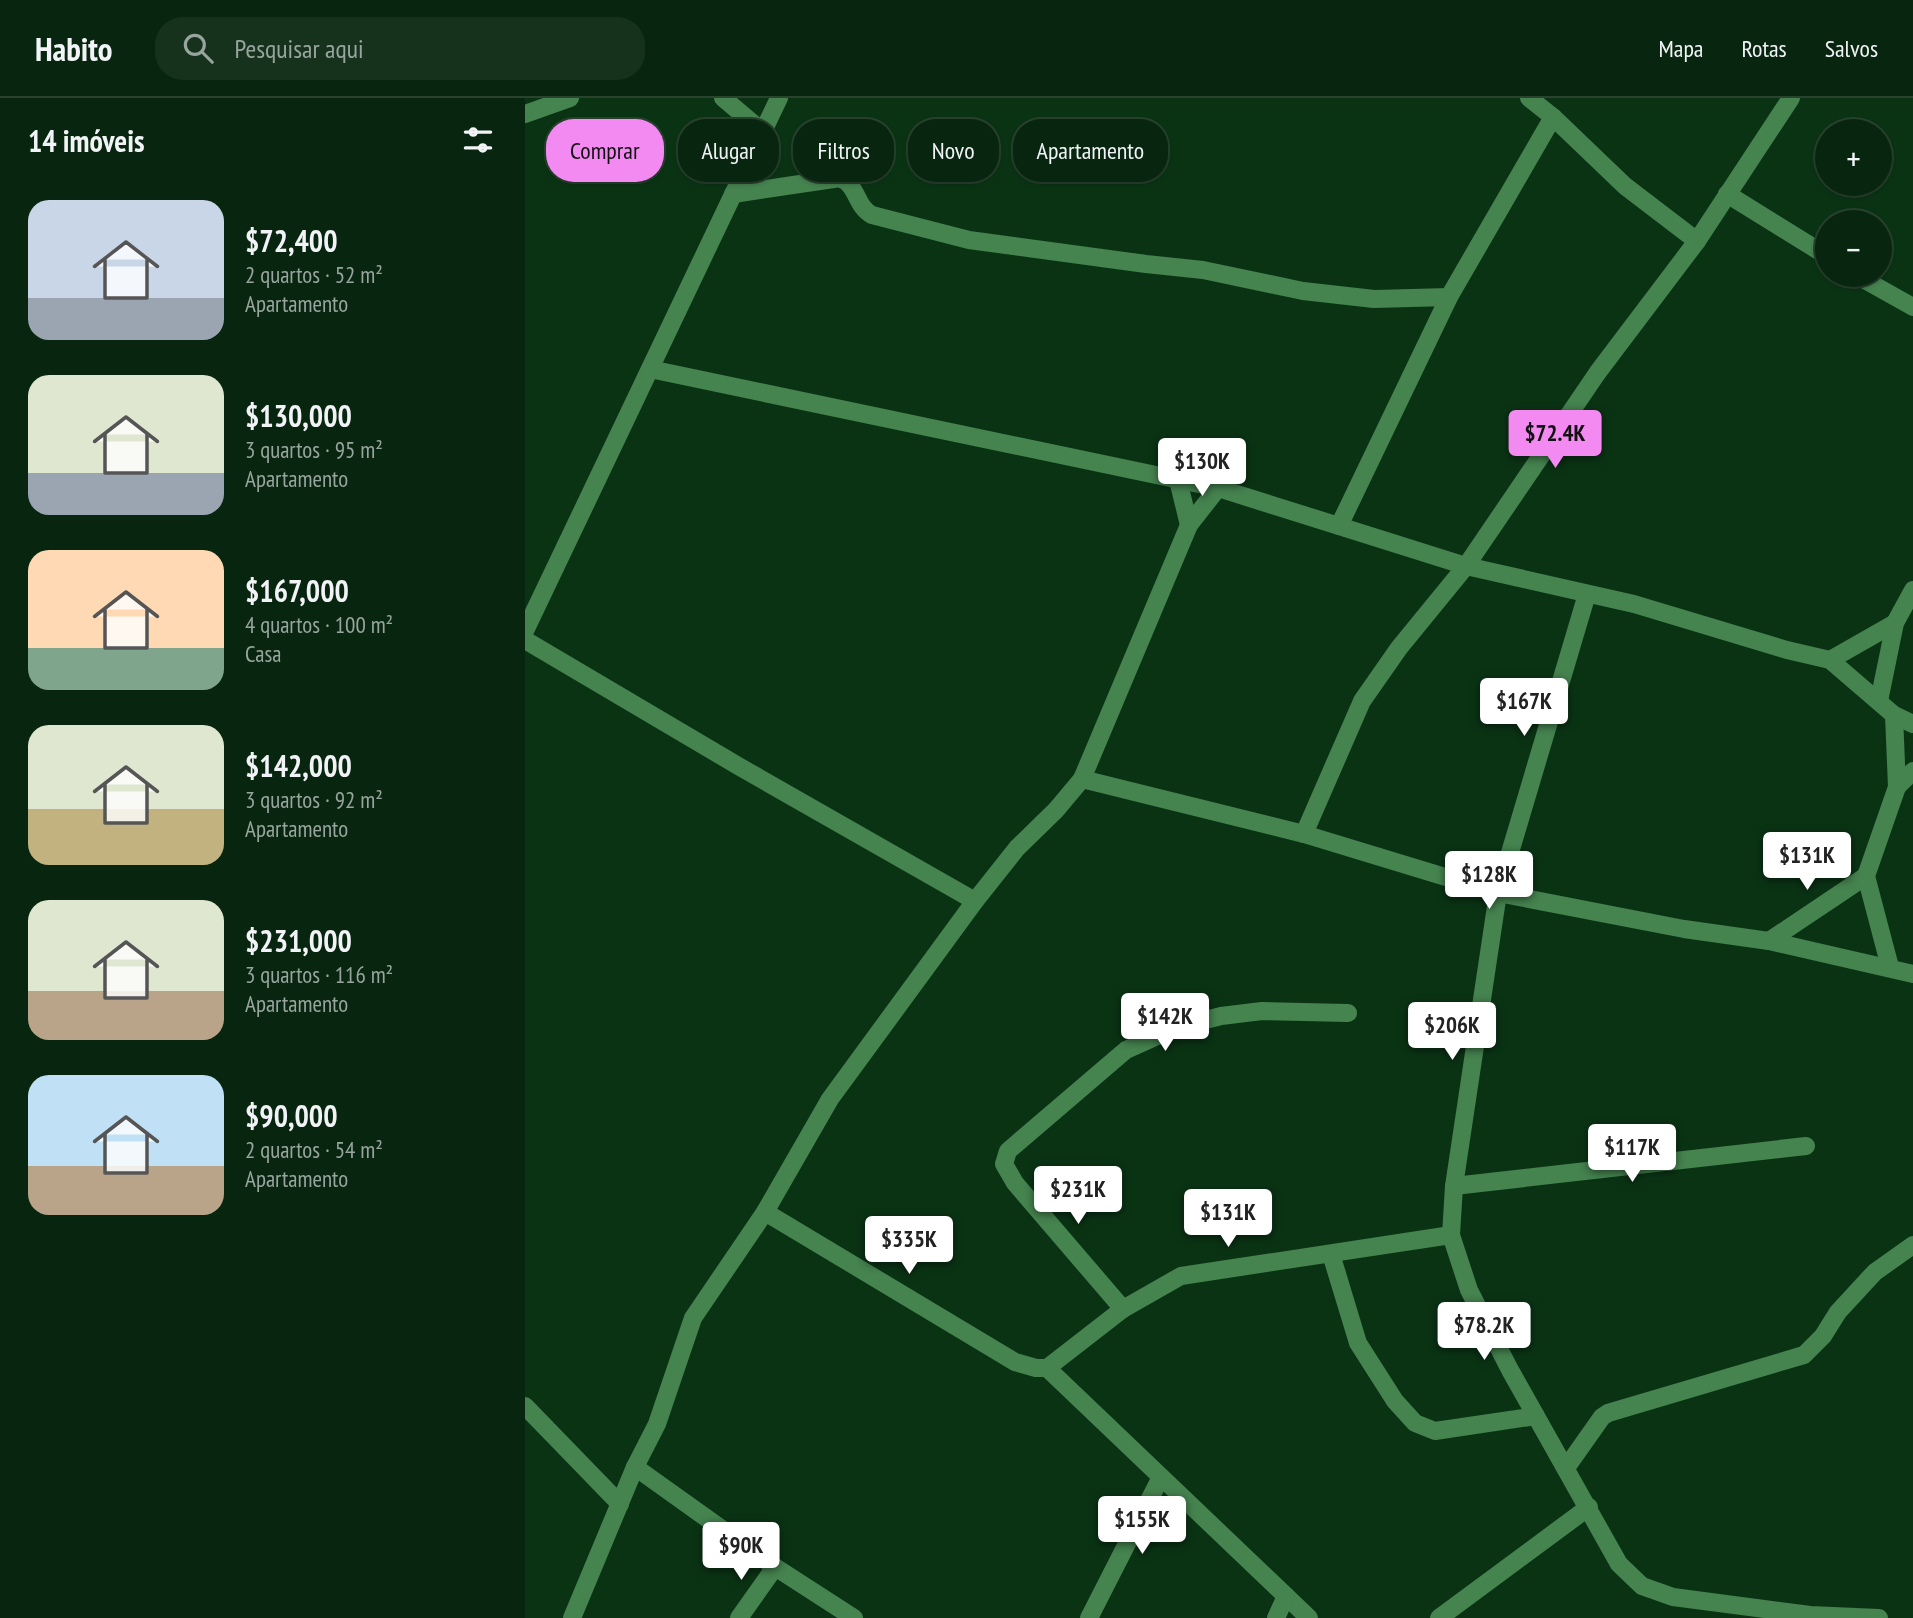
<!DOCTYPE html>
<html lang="pt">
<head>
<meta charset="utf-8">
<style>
	body { margin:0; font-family:"PT Sans Narrow",sans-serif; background:#16321d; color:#f1f3f6; height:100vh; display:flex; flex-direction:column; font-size:26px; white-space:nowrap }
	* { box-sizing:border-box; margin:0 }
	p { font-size:23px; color:#98a59e }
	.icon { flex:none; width:38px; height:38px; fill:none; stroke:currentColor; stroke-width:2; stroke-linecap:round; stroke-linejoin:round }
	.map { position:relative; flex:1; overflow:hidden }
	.panel { display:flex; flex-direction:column; background:#08260f; width:525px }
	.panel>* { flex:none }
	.top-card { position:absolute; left:21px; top:21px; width:665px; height:63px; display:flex; gap:14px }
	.controls { position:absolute; left:1290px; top:21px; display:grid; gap:14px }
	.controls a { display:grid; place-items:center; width:77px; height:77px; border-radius:50%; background:#08260f; box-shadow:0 2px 5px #0004,0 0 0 2px #29432f; font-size:35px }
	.price { position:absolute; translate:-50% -60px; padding:0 16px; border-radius:7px; background:#fff; color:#222; font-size:23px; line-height:46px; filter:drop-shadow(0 2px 4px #0008) }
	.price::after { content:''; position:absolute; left:50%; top:42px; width:21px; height:16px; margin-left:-10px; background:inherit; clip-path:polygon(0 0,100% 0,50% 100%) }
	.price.active { background:#f38af1; color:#111 }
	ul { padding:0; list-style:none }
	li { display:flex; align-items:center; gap:21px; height:175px; padding:0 28px }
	li span { display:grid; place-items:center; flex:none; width:196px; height:140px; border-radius:21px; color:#555 }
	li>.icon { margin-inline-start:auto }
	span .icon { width:84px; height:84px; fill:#fffc; stroke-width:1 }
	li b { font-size:30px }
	h2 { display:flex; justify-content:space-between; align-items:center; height:84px; padding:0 28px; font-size:30px }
	.chip { padding:0 24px; border-radius:28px; background:#08260f; box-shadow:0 2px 5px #0004,0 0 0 2px #29432f; font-size:24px; line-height:63px }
	.chip.active { background:#f38af1; color:#111 }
	header { display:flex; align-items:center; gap:42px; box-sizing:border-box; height:98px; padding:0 35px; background:#08260f; border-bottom:2px solid #29432f }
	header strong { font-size:33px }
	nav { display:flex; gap:38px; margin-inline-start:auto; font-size:24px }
	.search { width:490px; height:63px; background:#16321d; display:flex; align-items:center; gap:18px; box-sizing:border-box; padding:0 24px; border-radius:28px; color:#98a59e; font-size:26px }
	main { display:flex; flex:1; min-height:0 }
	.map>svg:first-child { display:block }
</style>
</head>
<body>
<header>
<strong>Habito</strong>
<div class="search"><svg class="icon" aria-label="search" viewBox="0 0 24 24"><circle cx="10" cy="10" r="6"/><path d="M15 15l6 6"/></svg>Pesquisar aqui</div>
<nav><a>Mapa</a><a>Rotas</a><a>Salvos</a></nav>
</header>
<main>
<section class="panel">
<h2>14 imóveis<svg class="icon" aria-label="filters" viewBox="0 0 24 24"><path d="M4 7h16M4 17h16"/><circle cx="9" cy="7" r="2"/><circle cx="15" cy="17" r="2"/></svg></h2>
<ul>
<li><span style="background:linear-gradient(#c9d6e8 70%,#9aa5b1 0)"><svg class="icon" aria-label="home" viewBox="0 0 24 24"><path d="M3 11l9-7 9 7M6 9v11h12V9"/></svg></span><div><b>$72,400</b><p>2 quartos · 52 m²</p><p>Apartamento</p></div></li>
<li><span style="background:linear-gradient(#dfe7d0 70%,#9aa5b1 0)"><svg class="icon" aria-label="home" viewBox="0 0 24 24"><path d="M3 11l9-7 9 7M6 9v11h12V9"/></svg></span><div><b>$130,000</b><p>3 quartos · 95 m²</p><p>Apartamento</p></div></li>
<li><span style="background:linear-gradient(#ffd9b3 70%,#7fa58c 0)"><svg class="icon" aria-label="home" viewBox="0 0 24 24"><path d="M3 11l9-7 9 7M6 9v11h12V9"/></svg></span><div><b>$167,000</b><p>4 quartos · 100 m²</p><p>Casa</p></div></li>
<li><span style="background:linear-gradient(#dfe7d0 60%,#c2b280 0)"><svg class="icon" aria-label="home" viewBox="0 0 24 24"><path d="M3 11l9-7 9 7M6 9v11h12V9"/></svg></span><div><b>$142,000</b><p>3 quartos · 92 m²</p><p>Apartamento</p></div></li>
<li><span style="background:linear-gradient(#dfe7d0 65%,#b9a48a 0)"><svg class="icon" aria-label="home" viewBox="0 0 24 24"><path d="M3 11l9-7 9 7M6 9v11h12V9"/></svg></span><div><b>$231,000</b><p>3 quartos · 116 m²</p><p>Apartamento</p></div></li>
<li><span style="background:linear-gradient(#bfe0f5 65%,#b9a48a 0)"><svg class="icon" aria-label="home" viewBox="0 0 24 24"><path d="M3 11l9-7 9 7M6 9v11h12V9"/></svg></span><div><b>$90,000</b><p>2 quartos · 54 m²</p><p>Apartamento</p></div></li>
</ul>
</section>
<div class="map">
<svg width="1388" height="1520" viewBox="0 0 1388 1520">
	<rect width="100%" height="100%" fill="#0a3314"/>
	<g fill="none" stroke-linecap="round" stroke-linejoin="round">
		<g stroke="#45834f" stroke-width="18">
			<polyline points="198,0 238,34"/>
			<polyline points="1004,0 1028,19 1100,88 1172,143"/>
			<polyline points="0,16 45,0"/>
			<path d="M 208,96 L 315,80 C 333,87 330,108 347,117 L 444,142 L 621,166 L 678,172 L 778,193 L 849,201 L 924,199"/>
			<polyline points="1202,96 1302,158"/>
			<polyline points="1331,177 1388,209"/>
			<polyline points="125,271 693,390 941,468 1109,506 1262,552 1305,562 1369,617 1388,626"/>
			<polyline points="653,382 664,427"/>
			<polyline points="814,428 924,199 1028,19"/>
			<polyline points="1062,496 973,795 929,1088 926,1137 944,1192 985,1272 1094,1466 1117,1488 1148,1499 1285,1517 1354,1520"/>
			<polyline points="0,533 254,0"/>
			<polyline points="0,542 215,669 450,803"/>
			<polyline points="1305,562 1370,525"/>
			<polyline points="1354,603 1370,525 1388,492"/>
			<polyline points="557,681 779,736 973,795 1159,831 1244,843 1388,876"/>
			<polyline points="1372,689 1388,673"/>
			<polyline points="779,736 837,603 874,550 941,468 1073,274 1172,143 1266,0"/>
			<polyline points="1244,843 1341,778"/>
			<polyline points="1365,869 1341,778 1372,689 1369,617"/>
			<polyline points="929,1088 1281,1048"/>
			<polyline points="240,1114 490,1264 511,1270 522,1270 598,1211 656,1178 926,1137"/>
			<polyline points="806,1156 833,1245 870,1303 890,1325 910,1333 1011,1318"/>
			<polyline points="598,1211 490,1085 479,1066 483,1053 601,952 650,930 696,918 737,913 823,915"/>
			<polyline points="522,1270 784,1520"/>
			<polyline points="0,1308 95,1406"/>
			<polyline points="110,1369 250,1469 329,1520"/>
			<polyline points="1041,1370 1077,1319 1083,1315 1279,1257 1298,1238 1313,1214 1350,1174 1388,1147"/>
			<polyline points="47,1520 110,1369 132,1326 168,1220 240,1114 305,1001 450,803 492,750 531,712 557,681 664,427 693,390"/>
			<polyline points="214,1520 250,1469"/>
			<polyline points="564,1520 636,1379"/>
			<polyline points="751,1520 761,1498"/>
			<polyline points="914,1520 1064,1409"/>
		</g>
	</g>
</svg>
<div class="controls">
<a>+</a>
<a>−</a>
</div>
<b class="price active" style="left:1030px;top:372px">$72.4K</b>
<b class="price" style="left:677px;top:400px">$130K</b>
<b class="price" style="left:999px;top:640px">$167K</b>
<b class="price" style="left:1282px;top:794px">$131K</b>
<b class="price" style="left:964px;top:813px">$128K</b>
<b class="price" style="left:640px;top:955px">$142K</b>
<b class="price" style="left:927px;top:964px">$206K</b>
<b class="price" style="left:1107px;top:1086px">$117K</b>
<b class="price" style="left:553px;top:1128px">$231K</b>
<b class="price" style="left:703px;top:1151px">$131K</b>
<b class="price" style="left:384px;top:1178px">$335K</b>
<b class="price" style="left:959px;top:1264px">$78.2K</b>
<b class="price" style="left:617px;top:1458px">$155K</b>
<b class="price" style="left:216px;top:1484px">$90K</b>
<div class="top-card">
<a class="chip active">Comprar</a>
<a class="chip">Alugar</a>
<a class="chip">Filtros</a>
<a class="chip">Novo</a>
<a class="chip">Apartamento</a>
</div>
</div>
</main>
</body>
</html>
